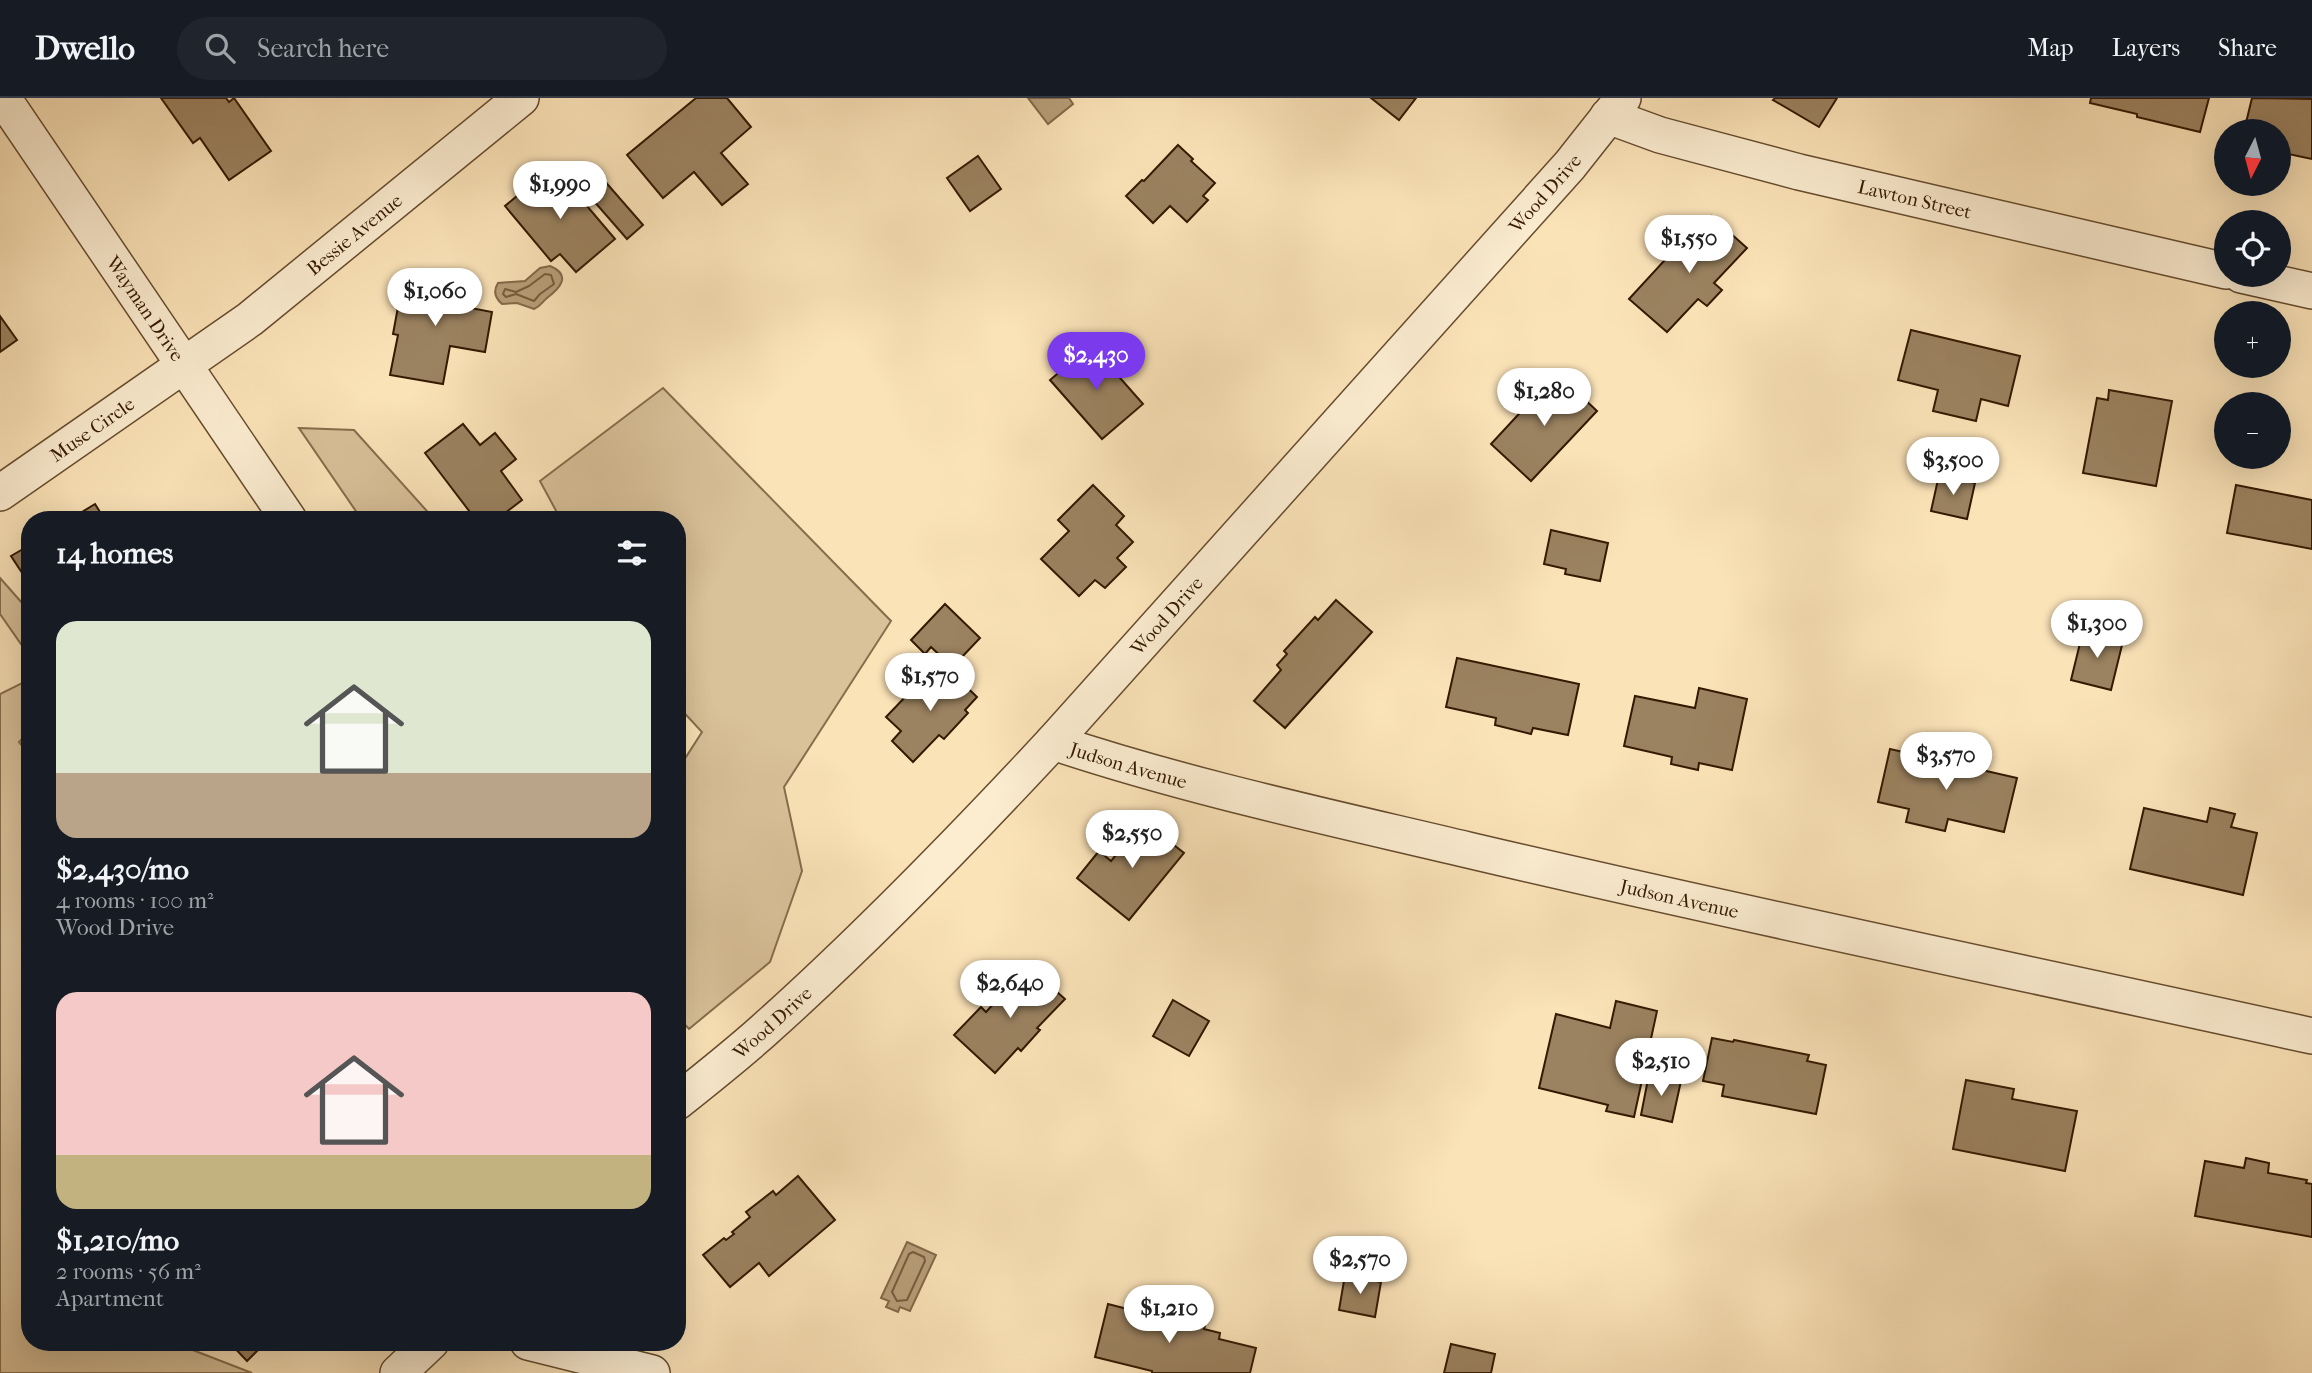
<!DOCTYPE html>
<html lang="en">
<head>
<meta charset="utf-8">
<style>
	body { margin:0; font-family:"IM FELL French Canon",serif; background:#20242c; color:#f1f3f6; height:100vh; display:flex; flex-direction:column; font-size:26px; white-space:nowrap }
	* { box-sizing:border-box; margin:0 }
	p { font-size:23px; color:#9ea1a6 }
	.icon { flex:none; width:38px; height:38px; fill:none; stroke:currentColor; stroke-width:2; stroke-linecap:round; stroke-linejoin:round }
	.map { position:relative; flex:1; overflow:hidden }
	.sheet { position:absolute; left:21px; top:413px; width:665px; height:840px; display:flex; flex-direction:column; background:#171b24; border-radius:28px; box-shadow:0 7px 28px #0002 }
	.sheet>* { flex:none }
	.needle { width:46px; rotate:186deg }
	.buttons { position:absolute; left:2214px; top:21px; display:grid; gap:14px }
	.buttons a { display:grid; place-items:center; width:77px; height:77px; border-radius:50%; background:#171b24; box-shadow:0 7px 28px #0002; font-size:35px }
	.price { position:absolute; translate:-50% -60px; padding:0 16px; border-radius:24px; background:#fff; color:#222; font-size:23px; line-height:46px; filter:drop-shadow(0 2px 4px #0008) }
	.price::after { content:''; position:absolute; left:50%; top:42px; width:21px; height:16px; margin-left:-10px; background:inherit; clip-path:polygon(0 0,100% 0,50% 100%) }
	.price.on { background:#7c3aed; color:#fff }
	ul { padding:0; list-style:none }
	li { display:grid; align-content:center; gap:14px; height:371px; padding:0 35px }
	li span { display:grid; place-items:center; height:217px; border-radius:21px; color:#555 }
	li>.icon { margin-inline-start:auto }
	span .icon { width:126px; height:126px; fill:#fffc; stroke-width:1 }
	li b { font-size:30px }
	h2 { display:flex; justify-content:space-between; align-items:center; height:84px; padding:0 35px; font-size:30px }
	header { display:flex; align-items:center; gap:42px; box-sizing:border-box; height:98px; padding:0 35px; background:#171b24; border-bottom:2px solid #363941 }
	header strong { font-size:33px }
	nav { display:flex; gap:38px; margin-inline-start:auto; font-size:24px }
	.search { width:490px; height:63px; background:#20242c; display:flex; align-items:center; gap:18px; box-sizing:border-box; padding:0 24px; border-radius:38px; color:#9ea1a6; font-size:26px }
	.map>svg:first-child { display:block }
</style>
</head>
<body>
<header>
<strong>Dwello</strong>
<div class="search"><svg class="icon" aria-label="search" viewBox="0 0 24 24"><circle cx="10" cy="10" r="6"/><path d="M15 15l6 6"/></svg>Search here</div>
<nav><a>Map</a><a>Layers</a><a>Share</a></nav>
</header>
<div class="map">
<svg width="2312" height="1275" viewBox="0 0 2312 1275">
	<rect width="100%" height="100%" fill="#fbe3b8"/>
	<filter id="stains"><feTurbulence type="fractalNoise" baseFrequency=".00286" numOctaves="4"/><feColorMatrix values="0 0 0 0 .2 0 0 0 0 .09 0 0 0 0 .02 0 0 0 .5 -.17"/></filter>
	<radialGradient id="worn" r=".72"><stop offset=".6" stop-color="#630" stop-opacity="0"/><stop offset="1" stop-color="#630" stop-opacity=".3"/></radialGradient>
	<g fill="#d9c199" stroke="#866d4c" stroke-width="2">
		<polygon points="663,290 891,523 784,689 802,773 770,864 689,931 677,918 677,673 702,634 677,607 677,422 561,422 540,383"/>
		<polygon points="299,330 354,332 435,422 362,422"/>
		<polygon points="0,480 30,514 30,559 0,516"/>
		<polygon points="30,581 30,633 19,644 30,657 30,1244 172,1244 252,1275 0,1275 0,596"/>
	</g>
	<g fill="#b79e79" stroke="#836949" stroke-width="2">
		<polygon points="1028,0 1069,0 1073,6 1048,26"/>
		<path d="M 550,168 C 572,177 560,190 547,200 C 542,204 541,208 534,211 L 517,205 L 502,206 C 495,200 493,193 498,185 L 525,183 L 540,170 Z"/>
		<polygon points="907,1144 936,1157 910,1213 900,1209 898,1214 886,1209 889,1203 881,1200"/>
	</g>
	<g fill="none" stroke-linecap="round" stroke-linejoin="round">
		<g stroke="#765c3c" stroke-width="2">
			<polygon points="545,176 551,177 554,186 540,196 534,203 516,196 506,199 503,196 505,191 516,194 529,188"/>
			<polygon points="913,1154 924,1159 925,1163 907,1202 897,1203 892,1194 909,1156"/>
		</g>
	</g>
	<g fill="#9b8260" stroke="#341900" stroke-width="2">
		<polygon points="161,0 226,0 229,4 234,0 271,53 229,82 200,40 193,45"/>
		<polygon points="696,0 727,0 751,29 721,55 748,86 722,107 694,74 663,100 627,57"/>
		<polygon points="1371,0 1416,0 1399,22"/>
		<polygon points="1775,0 1837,0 1819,29 1773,2"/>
		<polygon points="2091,0 2209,0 2200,34 2137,19 2137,16 2090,5"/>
		<polygon points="2252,0 2312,1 2312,61 2284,55 2286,48 2278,46 2278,33 2244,33"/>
		<polygon points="1178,47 1193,61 1191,63 1215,85 1203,98 1208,102 1187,124 1170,108 1153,125 1126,98 1142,82 1144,83"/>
		<polygon points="978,58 1001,91 970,113 947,80"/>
		<polygon points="553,68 615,141 576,174 560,156 551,163 505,108"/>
		<polygon points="595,72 643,127 627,141 579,86"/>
		<polygon points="1711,118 1747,150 1714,185 1722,192 1707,208 1698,201 1667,234 1629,201 1675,151 1678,154"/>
		<polygon points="413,174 464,183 460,208 492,214 485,254 450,248 443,286 390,277 398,237 393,236 398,209 406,211"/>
		<polygon points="0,218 17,242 0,254"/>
		<polygon points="1911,232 2020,258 2008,308 1981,301 1976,323 1933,313 1938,292 1898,282"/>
		<polygon points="1091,247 1143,306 1102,341 1050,282"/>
		<polygon points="1560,278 1597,313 1531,383 1491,346 1542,291 1545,294"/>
		<polygon points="2109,292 2172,303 2156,388 2083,375 2097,300 2108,302"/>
		<polygon points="463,326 480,347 495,335 516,361 501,373 522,402 496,422 476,422 425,355"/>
		<polygon points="1939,377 1975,385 1967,421 1931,413"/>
		<polygon points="1093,387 1124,418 1116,427 1133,444 1117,460 1126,469 1105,490 1095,482 1079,498 1041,461 1069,433 1058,422"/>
		<polygon points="2236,387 2312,402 2312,451 2227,435"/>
		<polygon points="95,406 105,422 69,422"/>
		<polygon points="1551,432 1608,445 1600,483 1565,476 1566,471 1544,466"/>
		<polygon points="30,447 30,487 11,458"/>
		<polygon points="1336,502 1372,534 1285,630 1254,603 1281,572 1277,567 1287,556 1284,553 1315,519 1318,522"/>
		<polygon points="945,506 980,540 960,561 956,557 948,565 931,549 925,556 911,542"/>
		<polygon points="2083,533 2123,543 2111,592 2071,582"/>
		<polygon points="1457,560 1579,586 1568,637 1533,630 1531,636 1495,627 1496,620 1446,609"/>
		<polygon points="932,571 944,583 952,575 977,599 965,612 968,615 944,641 939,637 913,664 892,643 901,633 886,619"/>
		<polygon points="1699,590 1747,601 1732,672 1699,665 1698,672 1671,666 1672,659 1624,648 1635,598 1695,610"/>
		<polygon points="1890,651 2017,680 2004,734 1948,721 1945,733 1906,724 1909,711 1878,704"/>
		<polygon points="2144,710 2207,724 2210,710 2235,716 2231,729 2257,735 2243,797 2130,771"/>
		<polygon points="1143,723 1184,755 1129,822 1077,780 1099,753 1111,763"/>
		<polygon points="1028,868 1065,901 1037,930 1040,932 1021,953 1018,950 995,975 954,937 981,909 986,914"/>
		<polygon points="1173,902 1209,923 1189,958 1153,938"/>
		<polygon points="1616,903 1657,913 1634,1019 1606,1013 1608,1007 1539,990 1556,916 1610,930"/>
		<polygon points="1712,940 1733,944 1734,942 1809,957 1807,963 1826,967 1816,1016 1722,998 1724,987 1703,983"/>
		<polygon points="1649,976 1681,983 1672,1024 1641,1017"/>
		<polygon points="1966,982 2014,991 2012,1001 2077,1013 2065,1073 1953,1051"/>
		<polygon points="2246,1060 2269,1065 2268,1075 2307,1082 2306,1085 2312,1086 2312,1139 2195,1118 2205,1063 2244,1070"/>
		<polygon points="798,1078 835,1122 769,1178 759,1165 730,1189 703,1157 724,1140 726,1142 734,1136 732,1134 750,1119 746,1114 773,1093 776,1097"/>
		<polygon points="1345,1177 1381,1184 1375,1219 1339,1212"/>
		<polygon points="1108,1206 1174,1223 1176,1217 1206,1224 1204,1231 1220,1235 1219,1241 1256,1250 1250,1275 1152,1275 1152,1273 1095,1259"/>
		<polygon points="229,1244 266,1244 247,1263"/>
		<polygon points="1451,1246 1495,1256 1491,1275 1444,1275"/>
	</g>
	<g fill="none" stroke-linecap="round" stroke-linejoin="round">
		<defs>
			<g id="minor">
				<path id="s1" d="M 3,0 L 289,422"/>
				<path id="s2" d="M 1608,18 L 1660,37 L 1799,74 L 2226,173"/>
				<polyline points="2241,177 2312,193"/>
				<path id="s3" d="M 0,395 L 250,221 L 521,0"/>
				<path id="s4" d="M 1053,644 C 1188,689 1329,719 1468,752 C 1748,818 2031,876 2312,938"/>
				<path id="s5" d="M 677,1004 C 706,981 735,958 763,933 C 865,842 960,744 1053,644 L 1570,67 L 1623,0"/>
				<polyline points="528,1244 652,1275"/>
				<polyline points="398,1275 431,1244"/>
			</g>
		</defs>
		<use href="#minor" stroke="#664c2e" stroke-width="38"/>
		<use href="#minor" stroke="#fcedd1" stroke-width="35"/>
	</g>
	<g text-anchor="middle" stroke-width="6" stroke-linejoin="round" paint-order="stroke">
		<g font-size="19" fill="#341900" stroke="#fcedd1">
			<text dy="7" stroke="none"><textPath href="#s5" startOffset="1258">Wood Drive</textPath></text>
			<text dy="7" stroke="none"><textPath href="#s2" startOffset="318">Lawton Street</textPath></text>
			<text dy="7" stroke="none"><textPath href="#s3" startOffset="439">Bessie Avenue</textPath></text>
			<text dy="7" stroke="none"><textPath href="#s1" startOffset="254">Wayman Drive</textPath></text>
			<text dy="7" stroke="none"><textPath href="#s3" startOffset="112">Muse Circle</textPath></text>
			<text dy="7" stroke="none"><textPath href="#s5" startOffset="691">Wood Drive</textPath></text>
			<text dy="7" stroke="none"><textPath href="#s4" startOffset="79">Judson Avenue</textPath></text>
			<text dy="7" stroke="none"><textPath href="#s4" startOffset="646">Judson Avenue</textPath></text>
			<text dy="7" stroke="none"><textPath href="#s5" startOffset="124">Wood Drive</textPath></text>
		</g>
	</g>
	<rect width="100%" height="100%" filter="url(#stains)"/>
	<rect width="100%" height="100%" fill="url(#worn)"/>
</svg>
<div class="buttons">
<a><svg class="needle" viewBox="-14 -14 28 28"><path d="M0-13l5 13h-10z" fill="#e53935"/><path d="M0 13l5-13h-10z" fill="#9ea1a6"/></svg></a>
<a><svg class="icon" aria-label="locate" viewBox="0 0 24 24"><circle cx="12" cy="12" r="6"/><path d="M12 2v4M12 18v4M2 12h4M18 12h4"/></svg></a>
<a>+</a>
<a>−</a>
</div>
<b class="price" style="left:560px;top:123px">$1,990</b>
<b class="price" style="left:1689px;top:177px">$1,550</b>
<b class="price" style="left:435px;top:230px">$1,060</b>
<b class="price on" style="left:1096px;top:294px">$2,430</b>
<b class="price" style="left:1544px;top:330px">$1,280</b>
<b class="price" style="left:1953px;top:399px">$3,500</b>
<b class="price" style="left:2097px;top:562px">$1,300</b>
<b class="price" style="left:930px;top:615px">$1,570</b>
<b class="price" style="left:1946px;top:694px">$3,570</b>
<b class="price" style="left:1132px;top:772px">$2,550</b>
<b class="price" style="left:1010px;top:922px">$2,640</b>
<b class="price" style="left:1661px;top:1000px">$2,510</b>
<b class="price" style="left:1360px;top:1198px">$2,570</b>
<b class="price" style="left:1169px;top:1247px">$1,210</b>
<section class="sheet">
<h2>14 homes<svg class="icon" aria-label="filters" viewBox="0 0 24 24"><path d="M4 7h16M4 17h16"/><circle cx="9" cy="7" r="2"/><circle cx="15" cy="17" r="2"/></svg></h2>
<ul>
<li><span style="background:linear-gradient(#dfe7d0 70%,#b9a48a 0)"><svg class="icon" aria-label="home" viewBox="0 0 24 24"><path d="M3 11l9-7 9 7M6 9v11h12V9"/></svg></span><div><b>$2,430/mo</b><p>4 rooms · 100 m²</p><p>Wood Drive</p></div></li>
<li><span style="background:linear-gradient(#f6c9c9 75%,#c2b280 0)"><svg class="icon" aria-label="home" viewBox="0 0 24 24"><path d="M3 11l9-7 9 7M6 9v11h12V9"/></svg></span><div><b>$1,210/mo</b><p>2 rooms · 56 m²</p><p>Apartment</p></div></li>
</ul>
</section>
</div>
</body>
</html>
